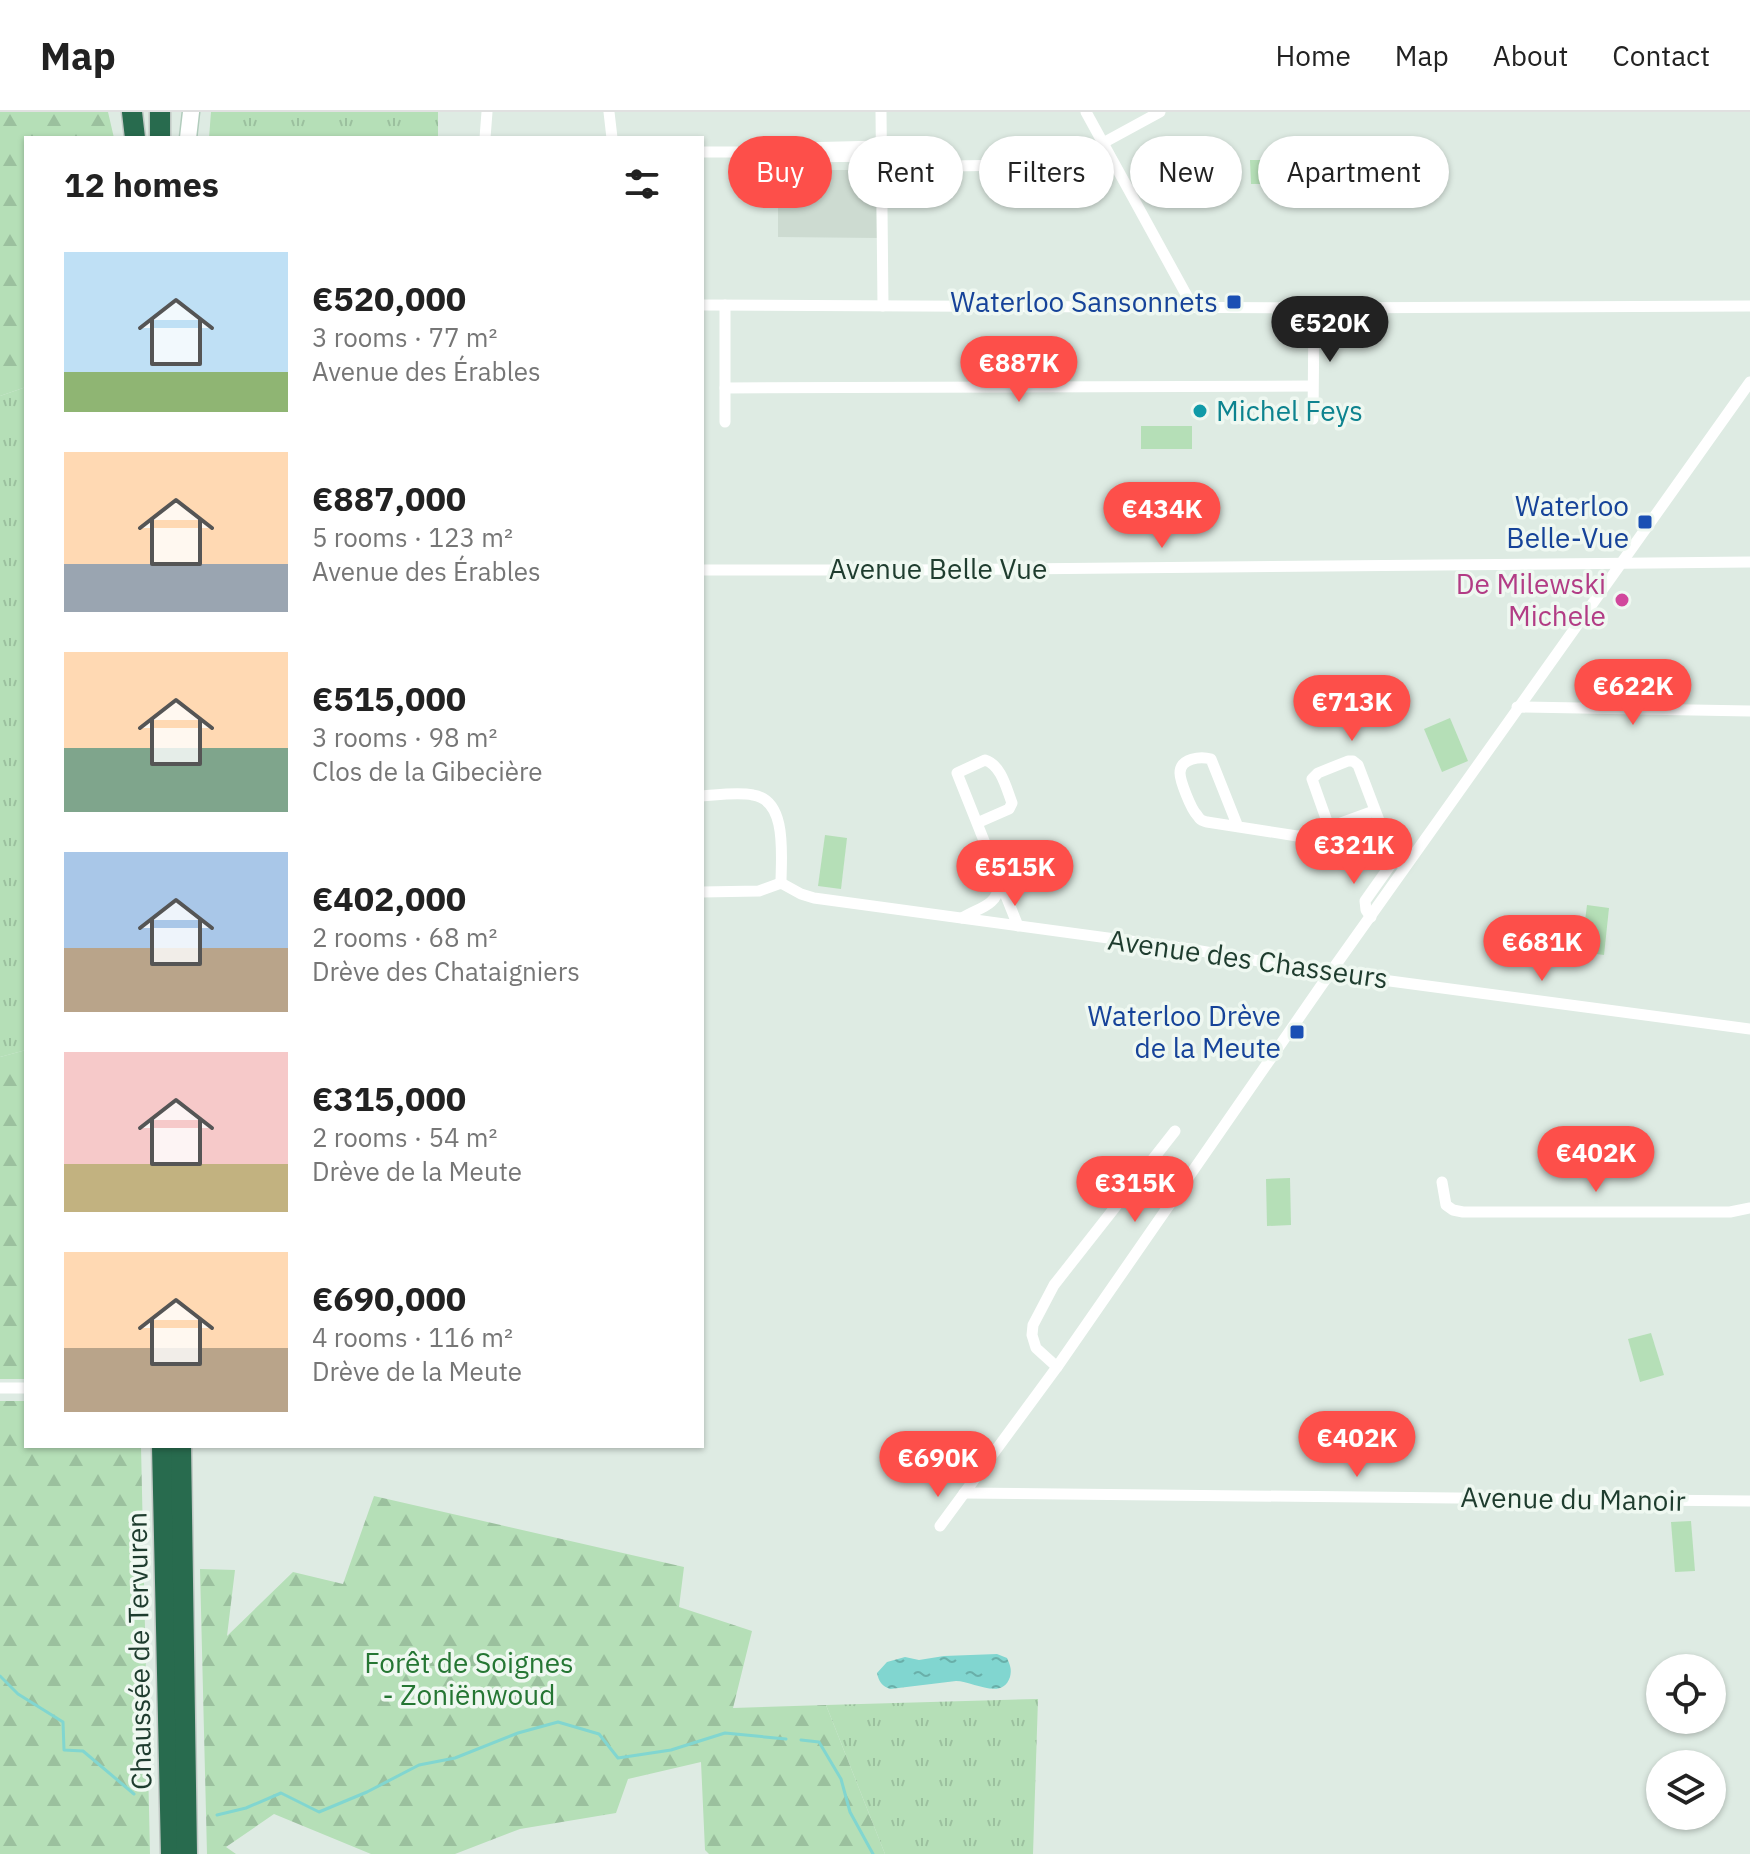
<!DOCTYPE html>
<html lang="en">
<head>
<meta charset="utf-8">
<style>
	body { margin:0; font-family:"IBM Plex Sans",sans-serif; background:#f2f2f2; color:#222; height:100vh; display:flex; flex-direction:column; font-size:30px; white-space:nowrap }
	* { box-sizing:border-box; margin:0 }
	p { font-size:26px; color:#767676 }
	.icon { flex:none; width:44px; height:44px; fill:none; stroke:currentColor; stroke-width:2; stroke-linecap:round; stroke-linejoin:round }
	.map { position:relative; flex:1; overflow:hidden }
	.panel { position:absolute; left:24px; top:24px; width:680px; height:1312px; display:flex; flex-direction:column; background:#fff; border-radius:0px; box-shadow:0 2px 6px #0004 }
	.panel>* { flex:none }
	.hud { position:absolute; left:728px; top:24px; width:760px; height:72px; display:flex; gap:16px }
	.tools { position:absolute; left:1646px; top:1542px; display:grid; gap:16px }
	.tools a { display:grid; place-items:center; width:80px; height:80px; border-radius:50%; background:#fff; box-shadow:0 2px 6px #0004; font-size:40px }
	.price { position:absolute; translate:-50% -68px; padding:0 18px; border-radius:28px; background:#fd4f4a; color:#fff; font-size:26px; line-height:52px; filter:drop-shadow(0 2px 4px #0008) }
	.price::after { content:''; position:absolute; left:50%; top:48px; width:24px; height:18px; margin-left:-12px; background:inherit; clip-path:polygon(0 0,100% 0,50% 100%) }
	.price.current { background:#222; color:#fff }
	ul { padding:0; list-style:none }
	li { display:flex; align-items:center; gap:24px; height:200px; padding:0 40px }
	li span { display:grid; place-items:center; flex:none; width:224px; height:160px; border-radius:0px; color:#555 }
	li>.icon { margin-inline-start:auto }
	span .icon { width:96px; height:96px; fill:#fffc; stroke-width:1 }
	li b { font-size:34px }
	h2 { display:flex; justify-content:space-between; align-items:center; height:96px; padding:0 40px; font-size:34px }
	.tag { padding:0 28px; border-radius:36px; background:#fff; box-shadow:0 2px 6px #0004; font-size:28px; line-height:72px }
	.tag.current { background:#fd4f4a; color:#fff }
	header { display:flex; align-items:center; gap:48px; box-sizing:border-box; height:112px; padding:0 40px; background:#fff; border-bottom:2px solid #e0e0e0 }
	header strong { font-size:38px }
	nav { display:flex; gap:44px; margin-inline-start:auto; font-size:28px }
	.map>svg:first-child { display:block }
</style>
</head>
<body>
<header>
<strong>Map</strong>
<nav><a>Home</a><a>Map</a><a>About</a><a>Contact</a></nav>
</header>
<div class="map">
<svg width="1750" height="1742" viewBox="0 0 1750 1742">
	<defs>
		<pattern id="grass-tufts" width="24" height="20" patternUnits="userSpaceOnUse" patternTransform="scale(2)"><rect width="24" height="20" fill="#b5dfb7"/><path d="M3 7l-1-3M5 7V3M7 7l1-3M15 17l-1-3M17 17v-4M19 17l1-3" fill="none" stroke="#9bc09e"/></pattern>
		<pattern id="forest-firs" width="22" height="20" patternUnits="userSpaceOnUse" patternTransform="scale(2)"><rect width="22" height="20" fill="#b5dfb7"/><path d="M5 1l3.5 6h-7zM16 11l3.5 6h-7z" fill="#9bc09e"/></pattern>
		<pattern id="water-ripples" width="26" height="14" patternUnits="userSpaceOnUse" patternTransform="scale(2)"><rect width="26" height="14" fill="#81d6d0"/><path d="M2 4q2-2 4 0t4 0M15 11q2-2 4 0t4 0" fill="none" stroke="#69afa9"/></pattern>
	</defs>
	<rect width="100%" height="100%" fill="#deebe3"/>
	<polygon fill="#cddbd1" points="778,58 876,58 877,126 778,125"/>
	<g fill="url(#grass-tufts)">
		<polygon points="211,0 438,0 438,26 209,26"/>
		<polygon points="26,275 26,938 0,945 0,284"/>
		<polygon points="1038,1587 1033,1742 885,1742 826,1593"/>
	</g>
	<g fill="url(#forest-firs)">
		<polygon points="0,0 108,0 114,26 26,26 26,275 0,284"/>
		<polygon points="26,938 26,1267 0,1267 0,945"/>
		<polygon points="0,1289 26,1289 26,1334 141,1334 150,1742 0,1742"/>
		<polygon points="374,1384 684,1455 679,1495 752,1519 733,1596 826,1593 885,1742 709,1742 705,1738 701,1650 628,1667 616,1701 520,1717 455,1742 371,1742 274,1702 226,1735 236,1742 207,1742 200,1457 235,1458 227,1524 293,1460 343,1472"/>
	</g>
	<g fill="#b5dfb7">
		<polygon points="1250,48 1302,48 1302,72 1251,72"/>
		<rect x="1141" y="314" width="51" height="23"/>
		<polygon points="1450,606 1468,649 1442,660 1424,617"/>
		<polygon points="825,723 847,726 841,777 818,774"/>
		<polygon points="1587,793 1609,796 1604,843 1581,840"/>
		<polygon points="1290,1066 1291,1113 1267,1114 1266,1067"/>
		<polygon points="1651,1221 1664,1263 1640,1270 1628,1227"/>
		<polygon points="1691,1409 1695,1459 1675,1460 1671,1410"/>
	</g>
	<path fill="url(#water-ripples)" d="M 997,1542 L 1007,1546 C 1010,1553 1012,1557 1010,1565 C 1002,1589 973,1569 956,1569 L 890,1577 C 882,1574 879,1570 877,1561 L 887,1550 L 905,1545 L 919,1548 L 944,1544 Z"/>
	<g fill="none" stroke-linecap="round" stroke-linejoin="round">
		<g stroke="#81d6d0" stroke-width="3">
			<polyline points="0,1564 18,1582 63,1610 64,1638 83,1639 134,1682"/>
			<polyline points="801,1628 819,1630 841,1667 850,1700 873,1742"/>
			<polyline points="217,1703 246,1696 281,1681 319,1700 367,1680 419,1653 455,1646 518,1621 558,1610 599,1622 618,1646 671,1638 725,1621 786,1627"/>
		</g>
		<defs>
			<polyline id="secondary" points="188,26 191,0"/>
			<g id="highway">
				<polyline points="132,0 135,26"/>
				<polyline points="160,0 160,26"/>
				<polyline points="162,1334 171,1742"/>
				<polyline points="181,1334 187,1742"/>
			</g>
		</defs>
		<use href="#secondary" stroke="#b1ccbc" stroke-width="19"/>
		<use href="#highway" stroke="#c0c8c4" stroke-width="23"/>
		<g stroke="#fff" stroke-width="11">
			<polyline points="609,0 612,26"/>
			<polyline points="881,0 883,194"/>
			<polyline points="1086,0 1193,195"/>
			<polyline points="485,26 487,0"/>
			<polyline points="702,40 789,40 799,36 881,34"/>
			<polyline points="789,40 802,45 881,44"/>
			<polyline points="1077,52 1103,31 1160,0"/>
			<polyline points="881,55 1077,52 1116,56"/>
			<polyline points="702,193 1314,196 1750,194"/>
			<polyline points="725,276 1312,274"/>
			<polyline points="1313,307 1314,196"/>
			<polyline points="725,310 725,193"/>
			<polyline points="702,458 913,458 1750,450"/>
			<polyline points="1517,595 1750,599"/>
			<path d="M 702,684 C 718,683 737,680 753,683 C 788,688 781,745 781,771"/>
			<path d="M 977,711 L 1009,697 L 1012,691 C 1006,675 1001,653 985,648 L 957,661 L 1018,814"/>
			<path d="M 1238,715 L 1211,647 C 1201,644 1180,646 1180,661 C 1180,669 1191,697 1197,703 C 1201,709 1201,708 1207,710 L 1297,724 L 1308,723 L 1374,699"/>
			<polyline points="1329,715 1312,667 1318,661 1348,649 1353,649 1358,653 1394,748 1405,754"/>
			<polyline points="702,780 759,779 781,771 801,782 814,786 1189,837 1330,861 1750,917"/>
			<polyline points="1371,805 1366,798 1365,789 1394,748"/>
			<path d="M 962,806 C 980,795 996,795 1000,772"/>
			<polyline points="1442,1070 1446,1093 1453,1098 1463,1100 1730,1100 1750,1096"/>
			<polyline points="1057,1255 1036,1236 1032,1223 1033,1213 1054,1173 1175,1019"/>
			<polyline points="0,1276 26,1276"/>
			<polyline points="964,1381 1750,1389"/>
			<polyline points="940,1414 1057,1255 1330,861 1750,270"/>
		</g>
		<use href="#secondary" stroke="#fff" stroke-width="16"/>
		<use href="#highway" stroke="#286b4e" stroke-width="20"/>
	</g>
	<g fill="#1a4fb4" stroke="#eff8f1" stroke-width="3">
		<rect x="1226" y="182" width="16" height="16" rx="4"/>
		<rect x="1637" y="402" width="16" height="16" rx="4"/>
		<rect x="1289" y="912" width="16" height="16" rx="4"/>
	</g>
	<circle fill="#0f9aa8" stroke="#eff8f1" stroke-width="3" cx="1200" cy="299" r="8"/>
	<circle fill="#d1479c" stroke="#eff8f1" stroke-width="3" cx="1622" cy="488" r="8"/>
	<g text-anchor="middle" stroke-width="7" stroke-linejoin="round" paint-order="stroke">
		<g font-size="28" fill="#164399" stroke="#eff8f1" text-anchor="end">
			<text x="1218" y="200">Waterloo Sansonnets</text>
			<text x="1629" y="404">Waterloo<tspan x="1629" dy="32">Belle-Vue</tspan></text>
			<text x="1281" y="914">Waterloo Drève<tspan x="1281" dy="32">de la Meute</tspan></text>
		</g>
		<g font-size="28" fill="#0d838f" stroke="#eff8f1" text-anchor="start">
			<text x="1216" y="309">Michel Feys</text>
		</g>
		<g font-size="28" fill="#1e3c2e" stroke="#eff8f1">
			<text x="938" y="467">Avenue Belle Vue</text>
			<text transform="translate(1248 847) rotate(8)" y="10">Avenue des Chasseurs</text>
			<text transform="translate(1573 1387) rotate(1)" y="10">Avenue du Manoir</text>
			<text transform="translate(139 1539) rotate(-91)" y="10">Chaussée de Tervuren</text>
		</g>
		<g font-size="28" fill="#b23c85" stroke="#eff8f1" text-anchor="end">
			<text x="1606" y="482">De Milewski<tspan x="1606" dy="32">Michele</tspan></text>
		</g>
		<g font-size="28" fill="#257633" stroke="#eff8f1">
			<text x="469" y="1561">Forêt de Soignes<tspan x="469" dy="32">- Zoniënwoud</tspan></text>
		</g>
	</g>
</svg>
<div class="tools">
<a><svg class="icon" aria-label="locate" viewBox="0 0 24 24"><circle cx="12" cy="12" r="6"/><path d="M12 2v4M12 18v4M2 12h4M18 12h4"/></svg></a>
<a><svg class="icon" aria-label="layers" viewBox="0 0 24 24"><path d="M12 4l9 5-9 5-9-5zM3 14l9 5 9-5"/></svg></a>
</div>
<b class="price current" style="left:1330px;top:252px">€520K</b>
<b class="price" style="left:1019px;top:292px">€887K</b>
<b class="price" style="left:1162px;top:438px">€434K</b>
<b class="price" style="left:1633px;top:615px">€622K</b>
<b class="price" style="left:1352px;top:631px">€713K</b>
<b class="price" style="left:1354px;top:774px">€321K</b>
<b class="price" style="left:1015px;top:796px">€515K</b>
<b class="price" style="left:1542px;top:871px">€681K</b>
<b class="price" style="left:1596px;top:1082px">€402K</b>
<b class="price" style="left:1135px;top:1112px">€315K</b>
<b class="price" style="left:1357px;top:1367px">€402K</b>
<b class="price" style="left:938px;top:1387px">€690K</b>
<div class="hud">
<a class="tag current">Buy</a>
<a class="tag">Rent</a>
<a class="tag">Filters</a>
<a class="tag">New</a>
<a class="tag">Apartment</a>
</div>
<section class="panel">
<h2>12 homes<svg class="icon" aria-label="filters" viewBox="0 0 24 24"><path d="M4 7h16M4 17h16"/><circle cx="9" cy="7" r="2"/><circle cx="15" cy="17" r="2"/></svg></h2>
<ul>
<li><span style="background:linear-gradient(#bfe0f5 75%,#8fb573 0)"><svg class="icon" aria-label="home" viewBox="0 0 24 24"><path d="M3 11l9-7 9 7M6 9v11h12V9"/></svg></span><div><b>€520,000</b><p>3 rooms · 77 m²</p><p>Avenue des Érables</p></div></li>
<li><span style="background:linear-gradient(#ffd9b3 70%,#9aa5b1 0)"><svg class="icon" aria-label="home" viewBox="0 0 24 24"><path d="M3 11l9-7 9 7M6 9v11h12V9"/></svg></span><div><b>€887,000</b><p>5 rooms · 123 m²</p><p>Avenue des Érables</p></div></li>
<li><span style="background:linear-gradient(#ffd9b3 60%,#7fa58c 0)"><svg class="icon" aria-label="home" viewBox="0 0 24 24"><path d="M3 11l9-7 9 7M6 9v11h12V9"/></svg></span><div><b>€515,000</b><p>3 rooms · 98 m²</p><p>Clos de la Gibecière</p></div></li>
<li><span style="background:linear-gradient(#a9c7e8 60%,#b9a48a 0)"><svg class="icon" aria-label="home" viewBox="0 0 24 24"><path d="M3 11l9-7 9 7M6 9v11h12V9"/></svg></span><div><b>€402,000</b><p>2 rooms · 68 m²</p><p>Drève des Chataigniers</p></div></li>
<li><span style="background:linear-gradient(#f6c9c9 70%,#c2b280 0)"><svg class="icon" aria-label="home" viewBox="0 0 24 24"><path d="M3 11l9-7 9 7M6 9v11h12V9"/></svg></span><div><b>€315,000</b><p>2 rooms · 54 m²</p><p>Drève de la Meute</p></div></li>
<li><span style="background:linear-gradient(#ffd9b3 60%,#b9a48a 0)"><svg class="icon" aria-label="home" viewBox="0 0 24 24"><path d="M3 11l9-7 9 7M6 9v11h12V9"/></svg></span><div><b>€690,000</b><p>4 rooms · 116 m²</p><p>Drève de la Meute</p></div></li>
</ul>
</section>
</div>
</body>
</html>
